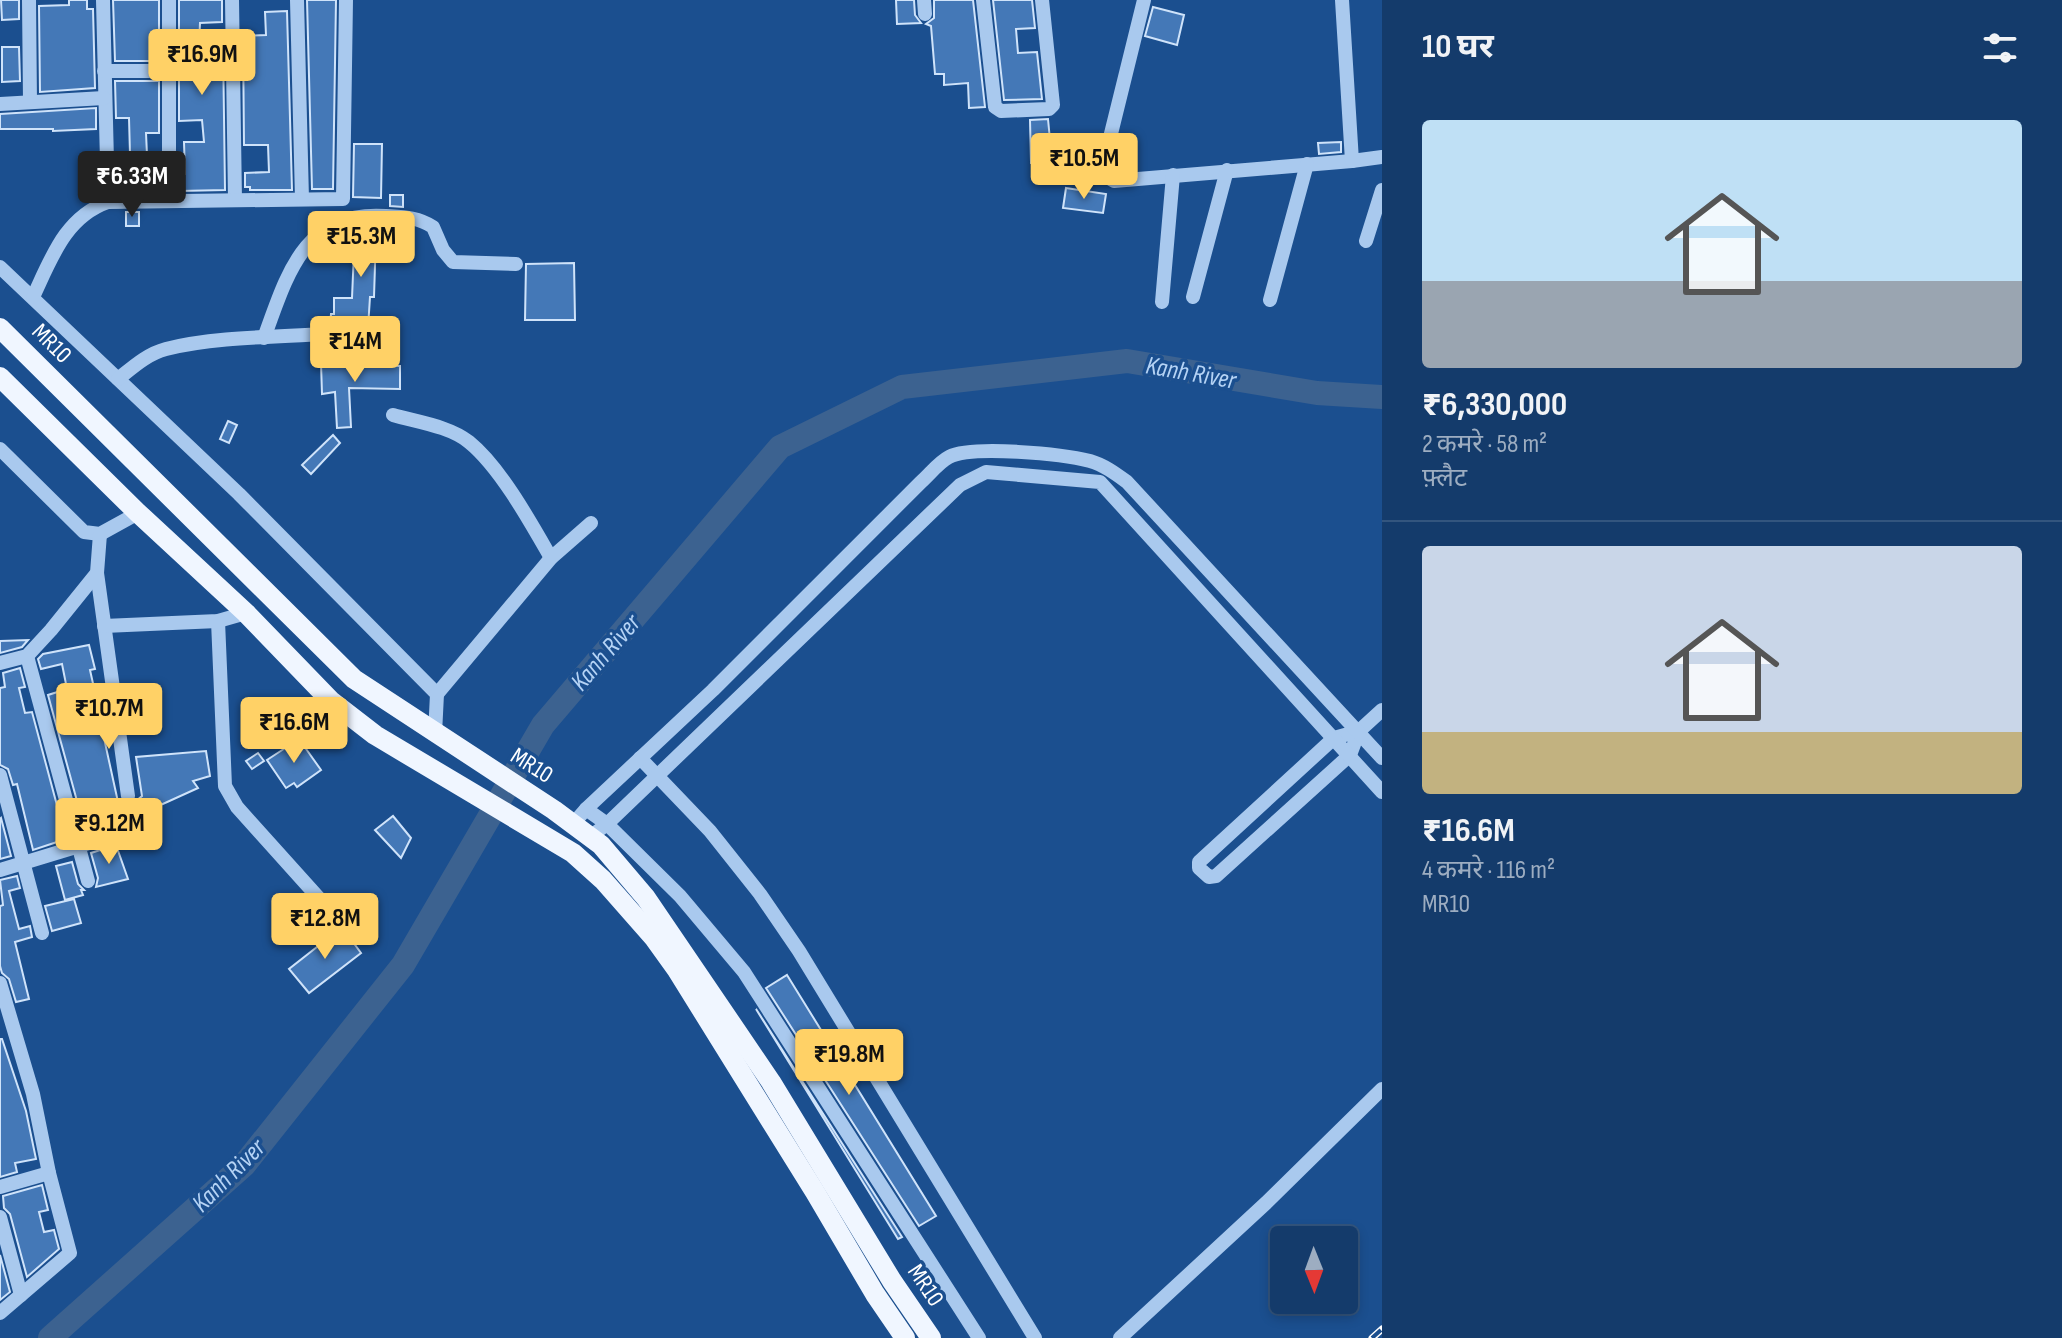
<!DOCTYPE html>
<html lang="hi">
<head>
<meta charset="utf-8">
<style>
	body { margin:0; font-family:"Sofia Sans Condensed","Noto Sans Devanagari",sans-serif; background:#214673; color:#f1f3f6; height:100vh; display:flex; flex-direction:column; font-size:30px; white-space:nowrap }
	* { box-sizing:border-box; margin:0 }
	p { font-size:26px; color:#9dadc1 }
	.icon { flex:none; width:44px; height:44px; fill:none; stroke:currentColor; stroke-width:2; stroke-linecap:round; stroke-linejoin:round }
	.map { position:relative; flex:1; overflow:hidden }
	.sheet { display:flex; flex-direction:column; background:#143b6b; width:680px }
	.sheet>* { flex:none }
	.needle { width:52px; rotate:179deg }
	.tools { position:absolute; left:1270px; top:1226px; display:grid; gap:16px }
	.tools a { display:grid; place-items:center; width:88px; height:88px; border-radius:8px; background:#143b6b; box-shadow:0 4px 12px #0003,0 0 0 2px #33557e; font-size:40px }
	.price { position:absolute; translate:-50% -68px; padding:0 18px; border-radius:8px; background:#ffd166; color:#111; font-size:26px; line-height:52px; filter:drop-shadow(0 2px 4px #0008) }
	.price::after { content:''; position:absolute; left:50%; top:48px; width:24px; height:18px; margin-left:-12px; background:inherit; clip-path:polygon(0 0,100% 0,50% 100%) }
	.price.on { background:#222; color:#fff }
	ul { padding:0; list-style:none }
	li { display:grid; align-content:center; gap:16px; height:424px; padding:0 40px }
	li+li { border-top:2px solid #33557e }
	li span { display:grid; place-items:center; height:248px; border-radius:8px; color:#555 }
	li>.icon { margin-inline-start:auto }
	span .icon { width:144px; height:144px; fill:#fffc; stroke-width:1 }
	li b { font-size:34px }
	h2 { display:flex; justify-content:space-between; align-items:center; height:96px; padding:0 40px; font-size:34px }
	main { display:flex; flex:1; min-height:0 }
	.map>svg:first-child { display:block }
</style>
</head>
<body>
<main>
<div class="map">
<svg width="1382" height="1338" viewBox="0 0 1382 1338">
	<rect width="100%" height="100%" fill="#1b4f8f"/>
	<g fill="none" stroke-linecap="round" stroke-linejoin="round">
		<polyline stroke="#3c6290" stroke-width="24" points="50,1338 244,1165 403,965 543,725 780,447 902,387 1127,361 1317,393 1382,397"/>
	</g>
	<g fill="#4478b7" stroke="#cfe3fa" stroke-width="2">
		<polygon points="1,0 19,0 19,19 2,20"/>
		<polygon points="69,0 87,0 87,9 93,9 95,88 40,92 39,6 69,5"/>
		<polygon points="113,0 159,0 159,61 115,61"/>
		<polygon points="179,0 222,0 222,22 200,23 199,45 223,44 225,190 179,191 179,174 185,174 184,142 204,142 202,120 179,121"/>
		<polygon points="307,0 336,0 333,189 312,189"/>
		<polygon points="896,0 914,0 915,15 921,23 897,24"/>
		<polygon points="934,0 973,0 985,107 969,108 968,83 944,85 944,74 935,74 931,26 926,24 934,18"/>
		<polygon points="993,0 1032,0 1035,28 1016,29 1018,53 1037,52 1042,99 1004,100"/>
		<polygon points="1153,7 1184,15 1177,45 1145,36"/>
		<polygon points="287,11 292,190 250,190 250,187 245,187 245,173 269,172 268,145 244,145 243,36 266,35 265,12"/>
		<polygon points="2,47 19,47 20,81 2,82"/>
		<polygon points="115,81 159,81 159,133 146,133 147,155 159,155 159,174 143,174 144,192 123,190 124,154 130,154 129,118 116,118"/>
		<polygon points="96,108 96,129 53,131 53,129 0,129 0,114"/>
		<polygon points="1048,119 1052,161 1031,163 1030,120"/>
		<polygon points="1341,142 1341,152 1319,154 1318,143"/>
		<polygon points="354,144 382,144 381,198 353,197"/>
		<polygon points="1066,188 1106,194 1103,213 1063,208"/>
		<polygon points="390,195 403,195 403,207 390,206"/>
		<rect x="126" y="212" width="13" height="14"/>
		<polygon points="386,226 403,227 403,235 376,234 374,297 370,297 368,328 330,325 331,314 334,314 334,298 352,298 355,228"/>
		<polygon points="574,263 575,320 525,320 526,264"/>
		<polygon points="321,363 400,366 400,389 349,388 351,427 337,428 335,392 322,394"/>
		<polygon points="228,421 237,425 229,443 220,439"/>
		<polygon points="333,435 340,443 311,474 302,465"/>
		<polygon points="28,640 22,647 0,653 0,641"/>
		<polygon points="89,645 95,669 90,670 96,697 103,695 106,713 108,727 102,729 118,802 130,806 142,796 136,757 206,751 210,776 193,781 198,788 123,822 125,828 120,830 110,826 86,834 48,695 67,689 62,664 41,669 38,659 43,654"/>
		<polygon points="20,668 25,687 19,688 25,713 32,712 66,839 33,850 17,784 13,785 8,769 0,765 0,688 5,687 3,673"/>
		<polygon points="299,739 321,770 297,787 294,783 286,788 267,760"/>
		<polygon points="258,753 264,761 252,769 246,761"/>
		<polygon points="393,816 411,838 401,858 375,830"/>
		<polygon points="1,818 11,856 0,859 0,819"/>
		<polygon points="116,845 128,879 96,887 98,878 91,853"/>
		<polygon points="72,862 78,884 84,890 81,890 83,895 65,900 56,866"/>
		<polygon points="17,876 20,888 9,891 19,929 30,926 32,937 15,942 29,999 16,1002 9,979 2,973 0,966 0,906 3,905 0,880"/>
		<polygon points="74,899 81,923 52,931 45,906"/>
		<polygon points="336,932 347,934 361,953 309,993 289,969"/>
		<polygon points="787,975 936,1216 919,1226 766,988"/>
		<polygon points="756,1009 902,1237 898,1239"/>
		<polygon points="0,1039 2,1039 26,1111 36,1159 15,1163 17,1172 0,1177"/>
		<polygon points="42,1185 48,1210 39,1212 44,1232 54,1230 59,1249 27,1277 10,1214 4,1208 3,1196"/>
		<polygon points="0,1255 10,1292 0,1300"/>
	</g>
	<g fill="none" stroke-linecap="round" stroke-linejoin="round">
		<g stroke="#a9c9ee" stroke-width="14">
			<polyline points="29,0 30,102"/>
			<polyline points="103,0 108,202"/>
			<polyline points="232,0 235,200"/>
			<polyline points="297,0 302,199"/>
			<polyline points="924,0 925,14"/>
			<polyline points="983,0 995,107 1001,111 1049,109 1053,105 1042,0"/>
			<path d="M 1144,0 L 1104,162 C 1104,171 1105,176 1114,181 L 1352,161"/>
			<polyline points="1342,0 1352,161 1382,157"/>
			<polyline points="104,71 169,71"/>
			<polyline points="0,104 104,98"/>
			<polyline points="169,201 169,0"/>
			<polyline points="1366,241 1382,190"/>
			<polyline points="0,267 239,494 437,694 435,734"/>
			<path d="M 33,297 C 51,259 65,217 108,202 L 343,199 L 346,0"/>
			<polyline points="1193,297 1227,170"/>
			<polyline points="1270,300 1307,164"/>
			<polyline points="1162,302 1173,175"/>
			<path d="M 264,338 C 287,275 304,210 386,216 C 403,217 418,217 433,227 L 443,250 L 453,262 L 516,264"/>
			<path d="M 118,379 C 133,367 147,354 166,349 C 213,337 275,337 324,334"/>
			<path d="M 393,415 C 417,422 449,426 469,442 C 500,467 531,523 551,558"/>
			<polyline points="0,449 84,532 100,534 138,513"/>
			<polyline points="97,573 128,796"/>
			<polyline points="218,621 225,786 237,807 343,925"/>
			<polyline points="104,626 218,621 246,613"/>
			<polyline points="27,656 88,881"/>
			<polyline points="0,663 27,656 51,630 97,573 100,534"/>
			<polyline points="437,694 551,558 591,523"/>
			<polyline points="1359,731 1334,738 1199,862 1199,868 1209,877 1216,876 1350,755 1359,731 1382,710"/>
			<polyline points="640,758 710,831 760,894 799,951 1035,1338"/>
			<polyline points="0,775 42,933"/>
			<polyline points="586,809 607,824 680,896 744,972 979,1338"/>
			<path d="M 573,824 L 586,809 L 713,690 L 921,482 C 930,474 939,462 949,457 C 972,445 1063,454 1090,461 C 1104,465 1116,474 1127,482 L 1382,758"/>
			<polyline points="590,837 607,824 960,485 986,472 1100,482 1382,792"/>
			<polyline points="0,870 112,836"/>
			<polyline points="0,983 33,1094 49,1173 70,1253 0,1313"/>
			<polyline points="0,1187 49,1173"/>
			<polyline points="0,1217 21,1295"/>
			<polyline points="1120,1338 1266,1203 1382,1089"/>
		</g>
		<g stroke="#f0f6ff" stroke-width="20">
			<polyline points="0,328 354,679 554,810 601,845 646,898 771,1082 892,1281 931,1338"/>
			<polyline points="0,377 138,513 246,613 331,701 375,735 573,853 603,880 654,938 677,970 815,1192 875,1294 905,1338"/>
		</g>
		<defs>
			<polyline id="rail" points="1372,1338 1382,1329"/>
		</defs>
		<use href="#rail" stroke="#fff" stroke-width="7"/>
		<use href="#rail" stroke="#1b4f8f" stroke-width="4" stroke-dasharray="12" stroke-linecap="butt"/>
	</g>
	<g text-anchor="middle" stroke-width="7" stroke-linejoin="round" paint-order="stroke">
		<g font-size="24" fill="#fff" stroke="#1b4f8f">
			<text transform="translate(52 343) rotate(45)" y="8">MR10</text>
			<text transform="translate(532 765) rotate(32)" y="8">MR10</text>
			<text transform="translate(926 1285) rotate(56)" y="8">MR10</text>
		</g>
		<g font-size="26" font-style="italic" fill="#b5d3f5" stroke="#1b4f8f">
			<text transform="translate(1191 372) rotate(10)" y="9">Kanh River</text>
			<text transform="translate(605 652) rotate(-49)" y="9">Kanh River</text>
			<text transform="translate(228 1175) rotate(-45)" y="9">Kanh River</text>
		</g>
	</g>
</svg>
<div class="tools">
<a><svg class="needle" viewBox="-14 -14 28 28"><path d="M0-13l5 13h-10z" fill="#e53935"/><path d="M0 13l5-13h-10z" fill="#9dadc1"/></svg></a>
</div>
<b class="price" style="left:202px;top:97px">₹16.9M</b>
<b class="price" style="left:1084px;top:201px">₹10.5M</b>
<b class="price on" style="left:132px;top:219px">₹6.33M</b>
<b class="price" style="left:361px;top:279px">₹15.3M</b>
<b class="price" style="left:355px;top:384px">₹14M</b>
<b class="price" style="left:109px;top:751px">₹10.7M</b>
<b class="price" style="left:294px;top:765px">₹16.6M</b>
<b class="price" style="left:109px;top:866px">₹9.12M</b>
<b class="price" style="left:325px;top:961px">₹12.8M</b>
<b class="price" style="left:849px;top:1097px">₹19.8M</b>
</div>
<section class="sheet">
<h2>10 घर<svg class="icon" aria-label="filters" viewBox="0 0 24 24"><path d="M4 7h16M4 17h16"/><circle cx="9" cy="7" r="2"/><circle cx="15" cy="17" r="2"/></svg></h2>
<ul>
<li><span style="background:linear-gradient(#bfe0f5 65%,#9aa5b1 0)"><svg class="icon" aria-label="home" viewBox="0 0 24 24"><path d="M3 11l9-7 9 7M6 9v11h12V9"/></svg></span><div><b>₹6,330,000</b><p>2 कमरे · 58 m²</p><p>फ़्लैट</p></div></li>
<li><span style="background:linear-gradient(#c9d6e8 75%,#c2b280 0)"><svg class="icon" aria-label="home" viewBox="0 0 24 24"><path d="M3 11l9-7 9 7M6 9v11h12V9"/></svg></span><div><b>₹16.6M</b><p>4 कमरे · 116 m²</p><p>MR10</p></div></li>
</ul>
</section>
</main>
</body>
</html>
